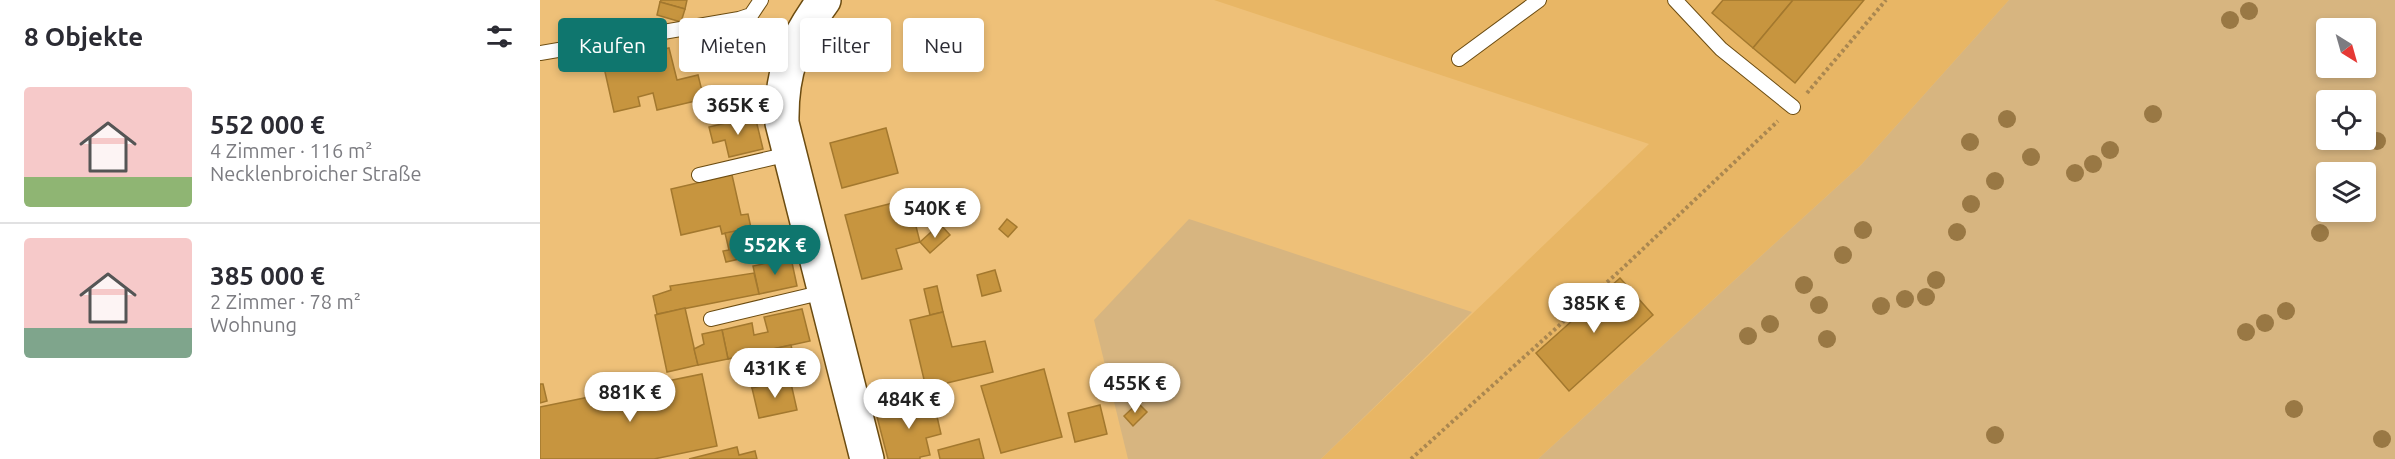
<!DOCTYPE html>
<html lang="de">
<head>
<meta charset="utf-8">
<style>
	body { margin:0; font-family:Ubuntu,sans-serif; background:#f2f2f3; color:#2b2b33; height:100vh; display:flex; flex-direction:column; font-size:22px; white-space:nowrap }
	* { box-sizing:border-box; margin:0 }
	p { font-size:20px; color:#7c7c81 }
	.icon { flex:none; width:33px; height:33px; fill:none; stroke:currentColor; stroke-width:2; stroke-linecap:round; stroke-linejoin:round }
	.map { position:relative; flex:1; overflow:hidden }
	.panel { display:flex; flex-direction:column; background:#fff; width:540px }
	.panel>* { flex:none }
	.guide { position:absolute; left:18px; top:18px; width:570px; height:54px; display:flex; gap:12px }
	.needle { width:39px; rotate:143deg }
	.tools { position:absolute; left:1776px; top:18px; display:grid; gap:12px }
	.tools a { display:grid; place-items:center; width:60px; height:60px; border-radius:6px; background:#fff; box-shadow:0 3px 9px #0003; font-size:30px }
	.price { position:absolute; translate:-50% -51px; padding:0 14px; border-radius:21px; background:#fff; color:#222; font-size:20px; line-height:39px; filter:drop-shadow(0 2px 3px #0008) }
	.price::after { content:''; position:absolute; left:50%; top:36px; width:18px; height:14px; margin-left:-9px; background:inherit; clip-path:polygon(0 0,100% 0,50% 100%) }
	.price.active { background:#0f766e; color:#fff }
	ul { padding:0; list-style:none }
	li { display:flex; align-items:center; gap:18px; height:150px; padding:0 24px }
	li+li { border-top:2px solid #e1e1e2 }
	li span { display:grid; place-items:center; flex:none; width:168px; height:120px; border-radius:6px; color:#555 }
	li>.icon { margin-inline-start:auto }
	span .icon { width:72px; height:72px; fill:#fffc; stroke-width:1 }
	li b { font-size:26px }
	h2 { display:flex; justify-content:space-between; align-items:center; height:72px; padding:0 24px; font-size:26px }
	.pill { padding:0 21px; border-radius:6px; background:#fff; box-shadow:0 3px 9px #0003; font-size:21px; line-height:54px }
	.pill.active { background:#0f766e; color:#fff }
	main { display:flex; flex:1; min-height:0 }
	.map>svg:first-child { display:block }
</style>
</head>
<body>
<main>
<section class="panel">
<h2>8 Objekte<svg class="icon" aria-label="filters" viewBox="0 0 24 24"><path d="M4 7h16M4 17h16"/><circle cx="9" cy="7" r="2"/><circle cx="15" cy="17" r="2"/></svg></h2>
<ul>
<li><span style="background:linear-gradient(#f6c9c9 75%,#8fb573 0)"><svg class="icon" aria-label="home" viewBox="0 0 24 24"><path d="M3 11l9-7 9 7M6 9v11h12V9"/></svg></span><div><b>552 000 €</b><p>4 Zimmer · 116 m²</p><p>Necklenbroicher Straße</p></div></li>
<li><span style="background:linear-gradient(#f6c9c9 75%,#7fa58c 0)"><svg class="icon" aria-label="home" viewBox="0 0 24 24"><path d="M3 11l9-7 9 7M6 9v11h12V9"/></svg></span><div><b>385 000 €</b><p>2 Zimmer · 78 m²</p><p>Wohnung</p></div></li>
</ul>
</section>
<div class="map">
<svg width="1855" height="459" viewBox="0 0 1855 459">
	<rect width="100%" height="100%" fill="#eec078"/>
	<polygon fill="#e8b665" points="674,0 1469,0 1321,165 998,459 781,459 1109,144"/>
	<g fill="#d7b580" fill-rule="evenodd">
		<path d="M 1469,0 L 1855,0 L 1855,459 L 998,459 L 1321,165 ZM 1786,28 L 1826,28 L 1826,68 L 1786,68 ZM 1786,100 L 1826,100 L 1826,140 L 1786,140 ZM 1786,172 L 1826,172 L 1826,212 L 1786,212 Z"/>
		<polygon points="649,219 932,312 781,459 588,459 554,320"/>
	</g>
	<g fill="#c7953f" stroke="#a3782e" stroke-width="1.5">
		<polygon points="121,0 147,0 145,9 120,2"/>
		<polygon points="1183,0 1253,0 1213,48 1172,13"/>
		<polygon points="1253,0 1324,0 1255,83 1213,48"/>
		<polygon points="120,2 145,9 141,22 117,15"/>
		<polygon points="188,42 191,59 167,63 165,46"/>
		<polygon points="129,48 137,80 158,75 164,99 117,110 113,93 98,97 100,106 74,112 63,63"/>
		<polygon points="209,88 215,116 180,124 173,97"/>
		<polygon points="215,116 223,149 189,157 185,140 173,143 169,127"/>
		<polygon points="346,128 358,173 302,188 290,143"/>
		<polygon points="192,175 201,215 208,214 211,228 182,234 180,226 141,235 131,189"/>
		<polygon points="369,199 380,242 356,249 362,269 322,279 305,215"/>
		<polygon points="467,219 477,227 468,237 459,229"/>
		<polygon points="400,224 410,235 390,253 380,242"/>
		<polygon points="211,228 217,255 186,262 183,251 189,250 185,233"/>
		<polygon points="251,258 257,286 219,294 213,266"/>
		<polygon points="455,270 461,291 442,296 437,275"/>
		<polygon points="214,273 219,294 117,314 113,296 131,290 130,286"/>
		<polygon points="1080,278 1113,315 1029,391 996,353"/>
		<polygon points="397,286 403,312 390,315 384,289"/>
		<polygon points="145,308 158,365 127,372 115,315"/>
		<polygon points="262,309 270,341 188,359 182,330 212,323 214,335 228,332 224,317"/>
		<polygon points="403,312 412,347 445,341 453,372 386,388 370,320"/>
		<polygon points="182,330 188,359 158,365 154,349 164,344 162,334"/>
		<polygon points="251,345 258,377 212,388 205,355"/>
		<polygon points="504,369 522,437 461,453 441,386"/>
		<polygon points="162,374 177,446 114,459 0,459 0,407"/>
		<polygon points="250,379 257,410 219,418 212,388"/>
		<polygon points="0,384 3,384 7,401 0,403"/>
		<polygon points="393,399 401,434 386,438 390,455 380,457 380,459 348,459 336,413"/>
		<polygon points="598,403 607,412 593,426 584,416"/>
		<polygon points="560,405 567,434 535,442 528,413"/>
		<polygon points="439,439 444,459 400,459 398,450"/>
		<polygon points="197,447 199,455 215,451 217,459 149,459"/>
	</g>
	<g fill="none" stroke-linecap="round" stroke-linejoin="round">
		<defs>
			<g id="service">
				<polyline points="1135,0 1181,49 1253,107"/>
				<polyline points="0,53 199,19 211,15 221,0"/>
				<polyline points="919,59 999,0"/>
				<polyline points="159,175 249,154"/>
				<polyline points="171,319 284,292"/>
			</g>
			<path id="secondary" d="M 284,0 C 253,43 241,70 242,123 L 327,459"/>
		</defs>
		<use href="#service" stroke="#6c4c11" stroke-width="16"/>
		<use href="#secondary" stroke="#6c4c11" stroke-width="36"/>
		<g stroke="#aa8750" stroke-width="4" stroke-dasharray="3 3" stroke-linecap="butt">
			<polyline points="1267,93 1346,0"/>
			<polyline points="871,459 1085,266 1238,121"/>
		</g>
		<use href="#service" stroke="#fff" stroke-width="14"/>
		<use href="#secondary" stroke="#fff" stroke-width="33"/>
	</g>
	<g fill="#997844">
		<circle cx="1709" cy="11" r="9"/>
		<circle cx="1690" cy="20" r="9"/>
		<circle cx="232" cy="37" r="9"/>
		<circle cx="1613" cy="114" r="9"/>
		<circle cx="1467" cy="119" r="9"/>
		<circle cx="1837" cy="141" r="9"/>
		<circle cx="1430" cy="142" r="9"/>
		<circle cx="1570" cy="150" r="9"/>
		<circle cx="1491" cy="157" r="9"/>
		<circle cx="1553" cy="164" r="9"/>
		<circle cx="1535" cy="173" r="9"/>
		<circle cx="1455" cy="181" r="9"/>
		<circle cx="1431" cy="204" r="9"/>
		<circle cx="1323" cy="230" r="9"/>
		<circle cx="1417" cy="232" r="9"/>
		<circle cx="1780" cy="233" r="9"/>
		<circle cx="1303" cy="255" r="9"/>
		<circle cx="1396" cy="280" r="9"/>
		<circle cx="1264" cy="285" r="9"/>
		<circle cx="1386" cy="297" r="9"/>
		<circle cx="1365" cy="299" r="9"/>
		<circle cx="1279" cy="305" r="9"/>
		<circle cx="1341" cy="306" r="9"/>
		<circle cx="1746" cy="311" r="9"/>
		<circle cx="1725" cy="323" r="9"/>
		<circle cx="1230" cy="324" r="9"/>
		<circle cx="1706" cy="332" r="9"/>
		<circle cx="1208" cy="336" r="9"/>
		<circle cx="1287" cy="339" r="9"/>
		<circle cx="1754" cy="409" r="9"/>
		<circle cx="1455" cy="435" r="9"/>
		<circle cx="1842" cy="439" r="9"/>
	</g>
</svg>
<div class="tools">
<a><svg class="needle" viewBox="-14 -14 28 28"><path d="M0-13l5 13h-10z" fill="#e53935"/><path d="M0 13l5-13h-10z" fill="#7c7c81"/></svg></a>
<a><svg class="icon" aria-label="locate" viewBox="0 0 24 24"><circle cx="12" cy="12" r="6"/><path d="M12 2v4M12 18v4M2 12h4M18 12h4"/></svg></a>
<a><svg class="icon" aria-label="layers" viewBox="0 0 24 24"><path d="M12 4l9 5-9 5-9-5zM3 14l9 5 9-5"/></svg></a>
</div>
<b class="price" style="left:198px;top:136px">365K €</b>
<b class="price" style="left:395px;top:239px">540K €</b>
<b class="price active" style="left:235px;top:276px">552K €</b>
<b class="price" style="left:1054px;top:334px">385K €</b>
<b class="price" style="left:235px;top:399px">431K €</b>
<b class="price" style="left:595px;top:414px">455K €</b>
<b class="price" style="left:90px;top:423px">881K €</b>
<b class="price" style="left:369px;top:430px">484K €</b>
<div class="guide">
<a class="pill active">Kaufen</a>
<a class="pill">Mieten</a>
<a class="pill">Filter</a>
<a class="pill">Neu</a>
</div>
</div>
</main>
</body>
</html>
